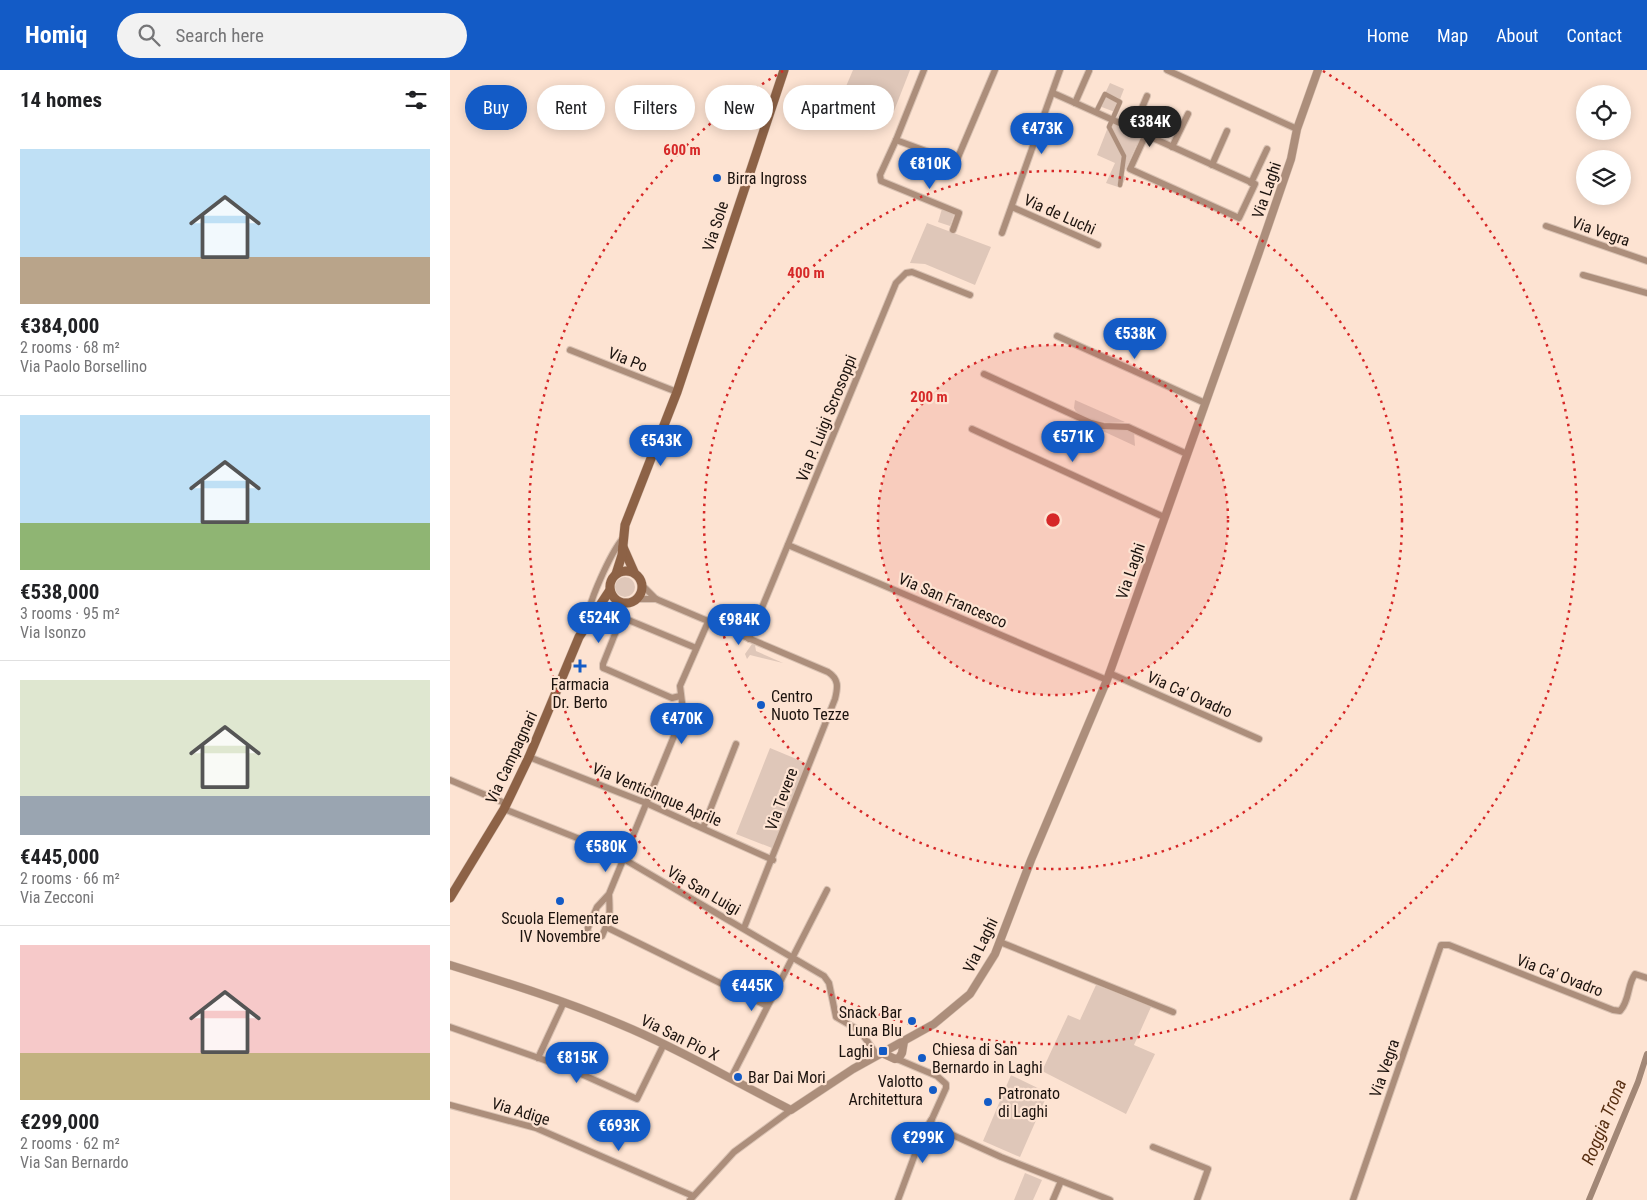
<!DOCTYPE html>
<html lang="en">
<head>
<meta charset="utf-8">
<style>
	body { margin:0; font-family:"Roboto Condensed",sans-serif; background:#f2f2f2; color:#202124; height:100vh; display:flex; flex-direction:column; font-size:19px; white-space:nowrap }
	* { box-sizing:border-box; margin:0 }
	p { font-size:16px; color:#757577 }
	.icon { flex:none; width:28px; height:28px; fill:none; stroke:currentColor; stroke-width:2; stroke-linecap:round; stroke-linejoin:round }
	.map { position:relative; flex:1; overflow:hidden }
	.panel { display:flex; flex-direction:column; background:#fff; width:450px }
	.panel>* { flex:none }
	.guide { position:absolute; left:15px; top:15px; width:475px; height:45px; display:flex; gap:10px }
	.fabs { position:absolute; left:1126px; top:15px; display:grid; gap:10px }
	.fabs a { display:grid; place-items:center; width:55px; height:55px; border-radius:50%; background:#fff; box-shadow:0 2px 12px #0003; font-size:25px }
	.price { position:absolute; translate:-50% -42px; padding:0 11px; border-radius:18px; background:#135bc6; color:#fff; font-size:16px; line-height:32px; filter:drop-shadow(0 1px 2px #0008) }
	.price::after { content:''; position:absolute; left:50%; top:30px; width:15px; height:11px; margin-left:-8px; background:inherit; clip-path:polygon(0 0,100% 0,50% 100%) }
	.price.current { background:#222; color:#fff }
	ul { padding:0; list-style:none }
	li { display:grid; align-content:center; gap:10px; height:265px; padding:0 20px }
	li+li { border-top:1px solid #e0e0e0 }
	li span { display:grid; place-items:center; height:155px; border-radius:0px; color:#555 }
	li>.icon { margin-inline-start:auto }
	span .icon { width:90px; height:90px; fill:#fffc; stroke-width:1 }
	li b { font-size:21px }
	h2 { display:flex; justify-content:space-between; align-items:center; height:60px; padding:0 20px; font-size:21px }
	.chip { padding:0 18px; border-radius:22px; background:#fff; box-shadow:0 2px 12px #0003; font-size:18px; line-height:45px }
	.chip.current { background:#135bc6; color:#fff }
	header { display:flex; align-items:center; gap:30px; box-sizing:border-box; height:70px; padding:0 25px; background:#135bc6; color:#fff }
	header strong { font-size:24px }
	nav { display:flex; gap:28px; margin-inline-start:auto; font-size:18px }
	.search { width:350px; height:45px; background:#f2f2f2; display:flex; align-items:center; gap:12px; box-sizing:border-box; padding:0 18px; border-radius:28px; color:#757577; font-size:19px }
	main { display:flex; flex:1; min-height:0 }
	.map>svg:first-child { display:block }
</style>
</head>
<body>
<header>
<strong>Homiq</strong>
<div class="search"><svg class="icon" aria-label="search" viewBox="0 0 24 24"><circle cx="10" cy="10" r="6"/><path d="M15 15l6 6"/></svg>Search here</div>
<nav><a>Home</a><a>Map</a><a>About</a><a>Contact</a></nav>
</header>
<main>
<section class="panel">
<h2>14 homes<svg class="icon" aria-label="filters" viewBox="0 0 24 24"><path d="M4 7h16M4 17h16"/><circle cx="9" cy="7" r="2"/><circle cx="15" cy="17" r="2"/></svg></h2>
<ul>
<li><span style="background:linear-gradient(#bfe0f5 70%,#b9a48a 0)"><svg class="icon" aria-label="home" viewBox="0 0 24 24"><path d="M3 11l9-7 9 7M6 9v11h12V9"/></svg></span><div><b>€384,000</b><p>2 rooms · 68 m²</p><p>Via Paolo Borsellino</p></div></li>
<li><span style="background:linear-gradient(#bfe0f5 70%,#8fb573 0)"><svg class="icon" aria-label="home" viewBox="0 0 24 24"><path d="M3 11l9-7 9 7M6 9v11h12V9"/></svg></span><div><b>€538,000</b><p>3 rooms · 95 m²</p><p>Via Isonzo</p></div></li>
<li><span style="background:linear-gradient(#dfe7d0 75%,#9aa5b1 0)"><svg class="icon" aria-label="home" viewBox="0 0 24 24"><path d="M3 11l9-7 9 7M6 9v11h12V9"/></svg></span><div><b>€445,000</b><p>2 rooms · 66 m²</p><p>Via Zecconi</p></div></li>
<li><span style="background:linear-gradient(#f6c9c9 70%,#c2b280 0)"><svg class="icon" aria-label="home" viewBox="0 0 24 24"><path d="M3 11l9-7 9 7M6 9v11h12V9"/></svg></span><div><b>€299,000</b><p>2 rooms · 62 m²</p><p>Via San Bernardo</p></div></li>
</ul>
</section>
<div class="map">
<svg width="1197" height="1130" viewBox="0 0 1197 1130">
	<rect width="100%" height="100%" fill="#fde3d2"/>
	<g fill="#dfc7b9">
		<polygon points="403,0 460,0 444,41 394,21"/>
		<polygon points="660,13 674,19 665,42 649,36"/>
		<polygon points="660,52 694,68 689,77 686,76 673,105 676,107 671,118 656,113 665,93 647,85"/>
		<polygon points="492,139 504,145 500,156 488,152"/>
		<polygon points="477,153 541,177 525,215 475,194 460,193"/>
		<path d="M 625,330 L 675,352 C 661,353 631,353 624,338 Z"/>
		<polygon points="644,357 674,358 684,362 685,376"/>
		<circle cx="175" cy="517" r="10"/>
		<polygon points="302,574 305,575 306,581 333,593 300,585 297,589 295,584"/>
		<polygon points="320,678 356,693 322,778 286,764"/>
		<polygon points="646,915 701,937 684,975 705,984 676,1044 592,1001 618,945 630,950"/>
		<polygon points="561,1005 598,1023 570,1087 533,1071"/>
		<polygon points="575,1103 592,1110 583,1130 564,1130"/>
	</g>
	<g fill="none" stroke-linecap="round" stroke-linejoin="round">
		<polyline stroke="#a28776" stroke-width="6" points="1139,1130 1188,1012 1197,984"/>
		<defs>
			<polyline id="pedestrian" points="646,42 655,24 670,32 659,57 674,86 670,115"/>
			<g id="minor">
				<polyline points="474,0 446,70 506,92 545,0"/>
				<polyline points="717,0 847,59"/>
				<polyline points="603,23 805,114 789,148 680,99 696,64"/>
				<polyline points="625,33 639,1"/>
				<polyline points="683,59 697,26"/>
				<polyline points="446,70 430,105 431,111 509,143 503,160"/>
				<polyline points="722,77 738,44"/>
				<polyline points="762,95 777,61"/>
				<polyline points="801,113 817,79"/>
				<polyline points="562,137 648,175"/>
				<polyline points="1096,156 1197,191"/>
				<polyline points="552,163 610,0"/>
				<polyline points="1133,205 1197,223"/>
				<polyline points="607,266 755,333"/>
				<polyline points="120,280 227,322"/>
				<polyline points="534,304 641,353 653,356 678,357 737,384"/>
				<polyline points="522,359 714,447"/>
				<polyline points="338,475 657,610"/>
				<path d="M 192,515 L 206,529 L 378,602 C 389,609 388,617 385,629 L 294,858"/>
				<polyline points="187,529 206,529"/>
				<path d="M 137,554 C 136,535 161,483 173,468"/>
				<polyline points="299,569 446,213 456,203 462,202 520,225"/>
				<polyline points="659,603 809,669"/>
				<polyline points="230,626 222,628 158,600 153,598 153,594 169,554 176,549 246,578"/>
				<polyline points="79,687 196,733 323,790"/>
				<polyline points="0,710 57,734"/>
				<polyline points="54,739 160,781 374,906 379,913 386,947 410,961 427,985"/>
				<polyline points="253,758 286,674"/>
				<path d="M 159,824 C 160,846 161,845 152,866 L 142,868 L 137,860 L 147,837 L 159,824 L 231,649 L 233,640 L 230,616 L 258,552"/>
				<polyline points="156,857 317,936"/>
				<polyline points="550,872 723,942"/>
				<polyline points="0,957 120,999 187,1029 214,974"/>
				<polyline points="88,988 114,932"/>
				<polyline points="447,989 487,1006 496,1014 496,1018 482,1049 481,1054 485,1057 551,1087 660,1130"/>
				<polyline points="281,1008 377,820"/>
				<polyline points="0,1035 86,1058 243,1126"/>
				<polyline points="703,1077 758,1099 747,1130"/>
				<polyline points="240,1130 284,1082 341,1040"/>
				<polyline points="448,1130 471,1068 481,1050"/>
				<polyline points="603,1130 611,1111"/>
				<path d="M 903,1130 L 991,875 L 999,875 L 1163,940 L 1170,941 C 1180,930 1177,915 1185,904 L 1197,908"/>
			</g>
			<g id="tertiary">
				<path d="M 0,895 C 58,913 116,931 172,955 C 230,979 285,1012 341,1040 L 403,999 L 484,954 L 520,924 L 545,884 L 581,790 L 657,610 L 808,185 L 841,89 L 847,59 L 868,0"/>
				<polyline points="432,983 445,989 449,988 452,983 454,971"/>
			</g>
			<g id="secondary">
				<polyline points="173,477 184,502"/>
				<circle cx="176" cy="517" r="16"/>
				<polyline points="166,504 172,485 175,455 227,322 334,0"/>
				<polyline points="0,828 54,739 79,687 129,567 160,520"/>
			</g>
		</defs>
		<use href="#pedestrian" stroke="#d9c2b3" stroke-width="5.5"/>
		<use href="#minor" stroke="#d9c2b3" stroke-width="8"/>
		<use href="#tertiary" stroke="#d9c2b3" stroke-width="9"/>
		<use href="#secondary" stroke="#d9c2b3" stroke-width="10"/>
		<use href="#pedestrian" stroke="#ac8e7b" stroke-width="4.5"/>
		<use href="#minor" stroke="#ac8e7b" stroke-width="6"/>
		<use href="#tertiary" stroke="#ac8e7b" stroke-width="8"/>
		<use href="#secondary" stroke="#8d6246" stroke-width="9"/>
	</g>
	<circle cx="603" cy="450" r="175" fill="#d62828" fill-opacity=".12"/>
	<g fill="none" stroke="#d62828" stroke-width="2.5" stroke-dasharray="2.5 5">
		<circle cx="603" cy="450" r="175"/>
		<circle cx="603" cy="450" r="349"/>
		<path d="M873 1A524 524 0 1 1 333 1"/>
	</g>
	<g fill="#135bc6" stroke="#fde3d2" stroke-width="2">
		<circle cx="267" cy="108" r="5"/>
		<path d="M127.5 588.5h5v5h5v5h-5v5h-5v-5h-5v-5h5z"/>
		<circle cx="311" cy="635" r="5"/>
		<circle cx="110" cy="831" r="5"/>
		<circle cx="462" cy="951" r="5"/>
		<rect x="428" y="976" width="10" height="10" rx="2.5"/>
		<circle cx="472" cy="988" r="5"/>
		<circle cx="288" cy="1007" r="5"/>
		<circle cx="483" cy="1020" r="5"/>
		<circle cx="538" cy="1032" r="5"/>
	</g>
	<g text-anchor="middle" stroke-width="4.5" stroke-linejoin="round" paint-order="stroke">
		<g font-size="16" fill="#1c130e" stroke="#fde3d2" text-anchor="start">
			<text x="277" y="114">Birra Ingross</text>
			<text x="130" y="620" text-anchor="middle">Farmacia<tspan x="130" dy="18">Dr. Berto</tspan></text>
			<text x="321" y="632">Centro<tspan x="321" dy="18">Nuoto Tezze</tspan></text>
			<text x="110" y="854" text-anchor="middle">Scuola Elementare<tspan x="110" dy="18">IV Novembre</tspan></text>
			<text x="452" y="948" text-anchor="end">Snack Bar<tspan x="452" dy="18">Luna Blu</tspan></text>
			<text x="482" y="985">Chiesa di San<tspan x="482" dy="18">Bernardo in Laghi</tspan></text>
			<text x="423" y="987" text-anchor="end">Laghi</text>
			<text x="298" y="1013">Bar Dai Mori</text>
			<text x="473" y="1017" text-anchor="end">Valotto<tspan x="473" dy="18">Architettura</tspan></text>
			<text x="548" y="1029">Patronato<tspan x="548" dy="18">di Laghi</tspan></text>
		</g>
		<g font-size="16" fill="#1c130e" stroke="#fde3d2">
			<text transform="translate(816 120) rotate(-71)" y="6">Via Laghi</text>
			<text transform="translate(610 144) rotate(24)" y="6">Via de Luchi</text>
			<text transform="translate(265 156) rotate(-72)" y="6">Via Sole</text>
			<text transform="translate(1151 161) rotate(19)" y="6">Via Vegra</text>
			<text transform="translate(178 289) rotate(22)" y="6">Via Po</text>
			<text transform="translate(376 348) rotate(-68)" y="6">Via P. Luigi Scrosoppi</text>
			<text transform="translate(680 501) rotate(-71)" y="6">Via Laghi</text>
			<text transform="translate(503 530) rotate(23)" y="6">Via San Francesco</text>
			<text transform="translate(740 624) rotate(24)" y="6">Via Ca' Ovadro</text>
			<text transform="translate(61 687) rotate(-65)" y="6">Via Campagnari</text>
			<text transform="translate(207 724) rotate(23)" y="6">Via Venticinque Aprile</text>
			<text transform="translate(331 729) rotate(-70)" y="6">Via Tevere</text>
			<text transform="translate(254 820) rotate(30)" y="6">Via San Luigi</text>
			<text transform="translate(530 875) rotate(-64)" y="6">Via Laghi</text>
			<text transform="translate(1110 905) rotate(21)" y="6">Via Ca' Ovadro</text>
			<text transform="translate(230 967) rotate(26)" y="6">Via San Pio X</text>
			<text transform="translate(934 998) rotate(-71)" y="6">Via Vegra</text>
			<text transform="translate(71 1041) rotate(17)" y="6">Via Adige</text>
		</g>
		<g font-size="18" font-style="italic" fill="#572e11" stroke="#fde3d2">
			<text transform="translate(1154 1052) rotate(-68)" y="6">Roggia Trona</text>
		</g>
	</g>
	<circle cx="603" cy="450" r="8" fill="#d62828" stroke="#fde3d2" stroke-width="2.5"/>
	<g font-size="15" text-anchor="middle" font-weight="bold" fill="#d62828" stroke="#fde3d2" stroke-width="4.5" stroke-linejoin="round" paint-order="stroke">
		<text x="232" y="85">600 m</text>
		<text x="356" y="208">400 m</text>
		<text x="479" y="332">200 m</text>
	</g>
</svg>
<div class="fabs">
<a><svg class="icon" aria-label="locate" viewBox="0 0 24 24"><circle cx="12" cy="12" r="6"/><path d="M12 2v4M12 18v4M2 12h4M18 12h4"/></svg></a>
<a><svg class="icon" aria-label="layers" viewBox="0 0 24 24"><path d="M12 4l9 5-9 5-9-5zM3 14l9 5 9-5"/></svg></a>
</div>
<b class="price current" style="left:700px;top:78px">€384K</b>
<b class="price" style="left:592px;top:85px">€473K</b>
<b class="price" style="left:480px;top:120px">€810K</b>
<b class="price" style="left:685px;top:290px">€538K</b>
<b class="price" style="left:623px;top:393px">€571K</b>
<b class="price" style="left:211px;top:397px">€543K</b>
<b class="price" style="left:149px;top:574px">€524K</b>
<b class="price" style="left:289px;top:576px">€984K</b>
<b class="price" style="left:232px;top:675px">€470K</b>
<b class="price" style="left:156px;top:803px">€580K</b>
<b class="price" style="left:302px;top:942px">€445K</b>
<b class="price" style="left:127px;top:1014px">€815K</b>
<b class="price" style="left:169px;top:1082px">€693K</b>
<b class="price" style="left:473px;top:1094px">€299K</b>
<div class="guide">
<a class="chip current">Buy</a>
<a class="chip">Rent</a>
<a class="chip">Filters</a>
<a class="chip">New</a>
<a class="chip">Apartment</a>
</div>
</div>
</main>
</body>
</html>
